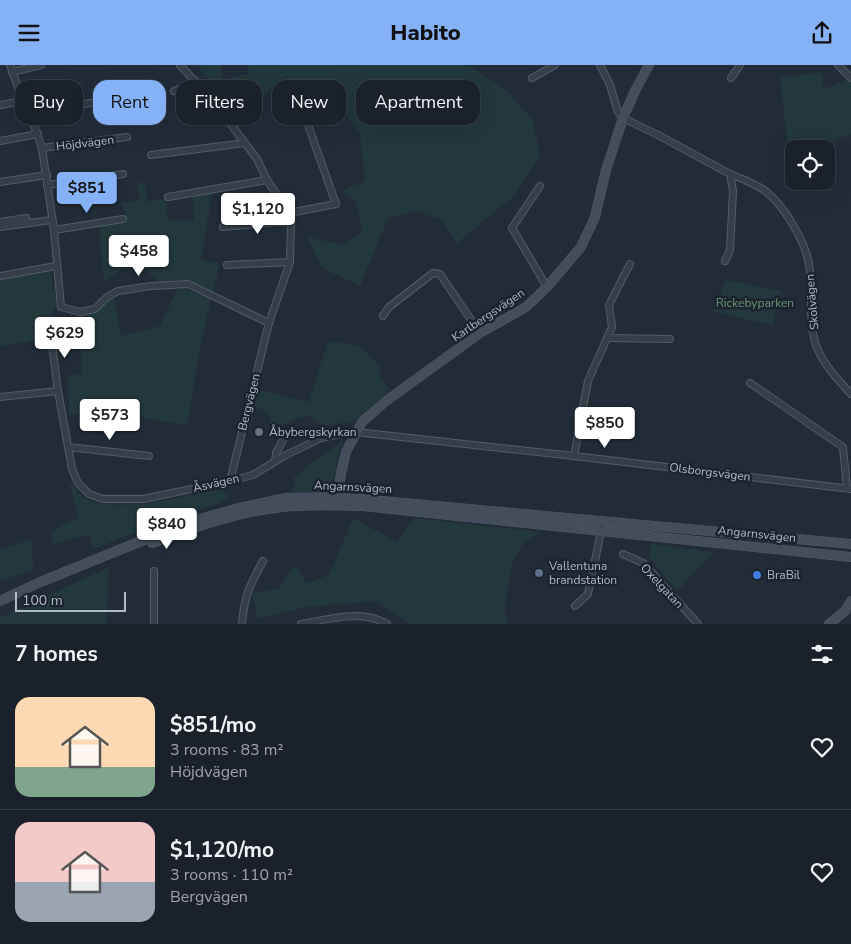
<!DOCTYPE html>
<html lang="en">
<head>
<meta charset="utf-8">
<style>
	body { margin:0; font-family:"Nunito Sans",sans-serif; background:#232933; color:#f1f3f6; height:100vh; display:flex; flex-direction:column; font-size:19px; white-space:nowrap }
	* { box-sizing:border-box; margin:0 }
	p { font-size:16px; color:#9fa3a9 }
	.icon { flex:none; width:28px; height:28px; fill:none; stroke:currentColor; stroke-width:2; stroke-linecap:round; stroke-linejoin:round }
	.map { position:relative; height:559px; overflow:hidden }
	.sheet { display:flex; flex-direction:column; background:#1a212b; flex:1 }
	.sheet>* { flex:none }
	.hud { position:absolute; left:15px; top:15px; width:500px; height:45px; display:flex; gap:10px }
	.controls { position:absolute; left:785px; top:75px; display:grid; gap:10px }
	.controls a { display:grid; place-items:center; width:50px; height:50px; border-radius:10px; background:#1a212b; box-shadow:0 5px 20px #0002,0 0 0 1px #383e47; font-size:25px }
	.scale { position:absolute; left:15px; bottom:12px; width:111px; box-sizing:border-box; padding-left:5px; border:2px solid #b0b9c5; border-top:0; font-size:14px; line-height:18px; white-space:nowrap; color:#b0b9c5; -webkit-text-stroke:4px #1b232e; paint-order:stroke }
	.price { position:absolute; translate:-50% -42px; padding:0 11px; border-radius:5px; background:#fff; color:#222; font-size:16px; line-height:32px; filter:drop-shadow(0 1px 2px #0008) }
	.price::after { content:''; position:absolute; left:50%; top:30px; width:15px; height:11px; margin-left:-8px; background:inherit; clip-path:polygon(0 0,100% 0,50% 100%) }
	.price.current { background:#85b2f6; color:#111 }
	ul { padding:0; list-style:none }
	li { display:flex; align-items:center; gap:15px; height:125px; padding:0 15px }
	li+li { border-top:1px solid #383e47 }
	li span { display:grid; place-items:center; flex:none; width:140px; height:100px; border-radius:15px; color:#555 }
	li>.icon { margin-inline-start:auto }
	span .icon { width:60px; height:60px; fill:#fffc; stroke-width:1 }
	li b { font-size:21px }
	h2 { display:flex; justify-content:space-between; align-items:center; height:60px; padding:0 15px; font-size:21px }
	.pill { padding:0 18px; border-radius:15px; background:#1a212b; box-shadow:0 5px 20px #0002,0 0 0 1px #383e47; font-size:18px; line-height:45px }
	.pill.current { background:#85b2f6; color:#111 }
	header { display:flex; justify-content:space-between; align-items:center; height:65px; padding:0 15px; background:#85b2f6; color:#111; font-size:22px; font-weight:800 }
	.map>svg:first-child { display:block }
</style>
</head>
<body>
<header><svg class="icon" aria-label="menu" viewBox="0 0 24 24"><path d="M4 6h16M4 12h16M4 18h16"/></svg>Habito<svg class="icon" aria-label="share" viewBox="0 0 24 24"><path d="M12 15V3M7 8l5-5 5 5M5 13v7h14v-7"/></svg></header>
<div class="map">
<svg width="851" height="559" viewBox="0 0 851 559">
	<rect width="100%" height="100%" fill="#222c39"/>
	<g fill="#23383a">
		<polygon points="197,0 220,0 224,14 249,9 248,0 468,0 507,26 533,56 540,91 514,131 457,178 441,154 414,146 388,153 360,221 322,203 307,172 343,180 363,167 356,137 342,125 365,116 360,69 331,29 298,35 285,11 239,52"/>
		<polygon points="822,8 824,24 849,14 851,15 851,69 830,77 788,82 780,12"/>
		<polygon points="137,118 145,118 147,137 165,134 168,155 194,156 192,130 212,127 201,195 219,198 214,227 182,214 159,217 144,202 122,204 104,216 99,161 127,157 122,138 140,135"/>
		<polygon points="50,204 57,240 46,259 46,273 0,282 0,214"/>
		<polygon points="726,215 781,226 773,260 714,247"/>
		<path d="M 178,222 L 211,234 L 198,293 L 187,360 L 124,350 L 114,351 L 69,349 L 68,311 L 82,308 L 78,252 C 91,250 100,246 108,235 L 115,233 L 120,271 L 160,261 Z"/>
		<path d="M 328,276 L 360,281 L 380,301 L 379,312 L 390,325 L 353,357 L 332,359 L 323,362 L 309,350 C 295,355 282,358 271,368 L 268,368 L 271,352 L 263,343 L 258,344 L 253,351 L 250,364 L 244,365 L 254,324 L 308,337 Z"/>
		<path d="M 343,376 C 341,382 338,389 337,395 C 335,406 337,419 325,424 C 316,428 303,427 293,427 L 295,415 L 293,414 L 314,396 Z"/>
		<path d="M 69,418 C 74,422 78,428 83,432 C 114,451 190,430 224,423 L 227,433 L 222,435 L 215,440 L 176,451 L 94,484 L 89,469 L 53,480 L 51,467 L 79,452 Z"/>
		<polygon points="353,453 397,477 414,453 542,467 523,478 512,499 504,544 508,559 411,559 377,536 307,542 258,554 252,528 278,524 295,501 307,518 329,510"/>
		<polygon points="32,474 33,505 0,516 0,485"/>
		<polygon points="651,479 713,487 677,526 649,491"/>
		<polygon points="109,502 106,559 0,559 0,553 6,550"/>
	</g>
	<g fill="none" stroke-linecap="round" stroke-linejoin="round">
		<defs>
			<g id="street">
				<polyline points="10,0 23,36 30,49 42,83 54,165 61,242 80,247 95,244 107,232 118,226 151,221 188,219 269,258"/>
				<polyline points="180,0 214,37 257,94 267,115 289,148 291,156 290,197 269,258 230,416"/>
				<polyline points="600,0 610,20 618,47 623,53 660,71 730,109 733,126 730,185 725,196"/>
				<polyline points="838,0 851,13"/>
				<polyline points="12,7 41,0"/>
				<polyline points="532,13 555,0"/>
				<polyline points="731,13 740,0"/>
				<polyline points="174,26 187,21 195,15"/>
				<polyline points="0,40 23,36"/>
				<polyline points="30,49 134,30"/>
				<polyline points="0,76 38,69"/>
				<polyline points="42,83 127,72"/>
				<polyline points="151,90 245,78"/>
				<path d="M 730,109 C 741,113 752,118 761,123 C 782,136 805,176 809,199 C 814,227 807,257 817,283 C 825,301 838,315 851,329"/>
				<polyline points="0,117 47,110"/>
				<polyline points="47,120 123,109"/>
				<polyline points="540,121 512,163 547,222"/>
				<polyline points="168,132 267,115"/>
				<polyline points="289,148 336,139 302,43"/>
				<polyline points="0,157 26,153"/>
				<polyline points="0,162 52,155"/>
				<polyline points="223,162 291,156"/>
				<polyline points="54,165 123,154"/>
				<polyline points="227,200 290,197"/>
				<polyline points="0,211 56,201"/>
				<polyline points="383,251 389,242 433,208 440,209 480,268"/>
				<polyline points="50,264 58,326"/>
				<polyline points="607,273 670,274"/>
				<polyline points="750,318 843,382 847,423"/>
				<polyline points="0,332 58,326 72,404 78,418 89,429 103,434 143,434 230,416 253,410 284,391 321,373 335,370 356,367 574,391 851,424"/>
				<polyline points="68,382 149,391"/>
				<polyline points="574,391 588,316 612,262 609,240 630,199"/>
				<polyline points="275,396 276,388 283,375"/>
				<polyline points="623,489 643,498 698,559"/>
				<polyline points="575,541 588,529 603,457"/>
				<polyline points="154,559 154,506"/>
				<path d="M 242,559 C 244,531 250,520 263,496"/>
				<path d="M 301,559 C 328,554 362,544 387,559"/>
			</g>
			<g id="secondary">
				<polyline points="337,437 341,408 346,387 362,357 386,336 480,268 526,242 547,222 581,182 595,152 606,105 623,53 635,26 649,0"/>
				<path d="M 152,478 C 194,462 237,447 282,442 C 308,439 336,440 363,441 L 851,492"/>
				<polyline points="0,536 38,518 183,459 235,444 286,433 338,432 851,479"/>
				<polyline points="829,559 845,546 851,536"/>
			</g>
		</defs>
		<use href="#street" stroke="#535c67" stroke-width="8"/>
		<use href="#secondary" stroke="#535c67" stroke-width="10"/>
		<use href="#street" stroke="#353e49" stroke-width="6"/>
		<use href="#secondary" stroke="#434d5c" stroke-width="9"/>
	</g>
	<circle fill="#6b7280" stroke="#1b232e" stroke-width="2" cx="259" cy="367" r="5"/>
	<circle fill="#5c6f8a" stroke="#1b232e" stroke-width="2" cx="539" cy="508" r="5"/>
	<circle fill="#3f7fe0" stroke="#1b232e" stroke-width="2" cx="757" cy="510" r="5"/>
	<g text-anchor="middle" stroke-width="5" stroke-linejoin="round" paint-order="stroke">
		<g font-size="12" fill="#b0b9c5" stroke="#1b232e">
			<text transform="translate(85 78) rotate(-7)" y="4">Höjdvägen</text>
			<text transform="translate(812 237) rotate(-95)" y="4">Skolvägen</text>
			<text transform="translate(488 250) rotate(-34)" y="4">Karlbergsvägen</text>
			<text transform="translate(249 337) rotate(-76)" y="4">Bergvägen</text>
			<text transform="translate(710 407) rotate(7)" y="4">Olsborgsvägen</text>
			<text transform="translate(216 418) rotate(-13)" y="4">Åsvägen</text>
			<text transform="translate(353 422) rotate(3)" y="4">Angarnsvägen</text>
			<text transform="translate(757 469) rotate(6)" y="4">Angarnsvägen</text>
			<text transform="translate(662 521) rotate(47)" y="4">Oxelgatan</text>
		</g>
		<g font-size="12" fill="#689671" stroke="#1b232e">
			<text x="755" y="242">Rickebyparken</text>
		</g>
		<g font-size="12" fill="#b0b9c5" stroke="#1b232e" text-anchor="start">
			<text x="269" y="371">Åbybergskyrkan</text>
			<text x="549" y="505">Vallentuna<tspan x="549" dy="14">brandstation</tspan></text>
			<text x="767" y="514">BraBil</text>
		</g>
	</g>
</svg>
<div class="controls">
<a><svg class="icon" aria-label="locate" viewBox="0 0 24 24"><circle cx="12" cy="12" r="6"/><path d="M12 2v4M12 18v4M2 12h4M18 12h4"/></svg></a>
</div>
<div class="scale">100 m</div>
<b class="price current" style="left:87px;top:149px">$851</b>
<b class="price" style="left:258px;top:170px">$1,120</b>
<b class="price" style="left:139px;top:212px">$458</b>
<b class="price" style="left:65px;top:294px">$629</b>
<b class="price" style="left:110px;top:376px">$573</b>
<b class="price" style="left:605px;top:384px">$850</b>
<b class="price" style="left:167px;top:485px">$840</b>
<div class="hud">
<a class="pill">Buy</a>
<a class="pill current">Rent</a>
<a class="pill">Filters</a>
<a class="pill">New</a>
<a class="pill">Apartment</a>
</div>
</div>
<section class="sheet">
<h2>7 homes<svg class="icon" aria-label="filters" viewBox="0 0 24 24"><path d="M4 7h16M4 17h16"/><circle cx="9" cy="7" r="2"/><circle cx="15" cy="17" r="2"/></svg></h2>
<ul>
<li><span style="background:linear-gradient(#ffd9b3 70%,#7fa58c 0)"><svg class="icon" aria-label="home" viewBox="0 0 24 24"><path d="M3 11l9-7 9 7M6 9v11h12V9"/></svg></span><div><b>$851/mo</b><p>3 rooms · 83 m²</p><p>Höjdvägen</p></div><svg class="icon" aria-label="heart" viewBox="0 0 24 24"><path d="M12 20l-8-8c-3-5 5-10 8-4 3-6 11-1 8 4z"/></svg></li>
<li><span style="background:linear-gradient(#f6c9c9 60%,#9aa5b1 0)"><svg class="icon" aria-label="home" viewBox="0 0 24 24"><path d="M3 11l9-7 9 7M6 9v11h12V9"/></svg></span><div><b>$1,120/mo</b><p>3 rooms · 110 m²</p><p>Bergvägen</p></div><svg class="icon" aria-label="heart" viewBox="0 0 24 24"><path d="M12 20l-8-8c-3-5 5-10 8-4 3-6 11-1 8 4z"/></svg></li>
</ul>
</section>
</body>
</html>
